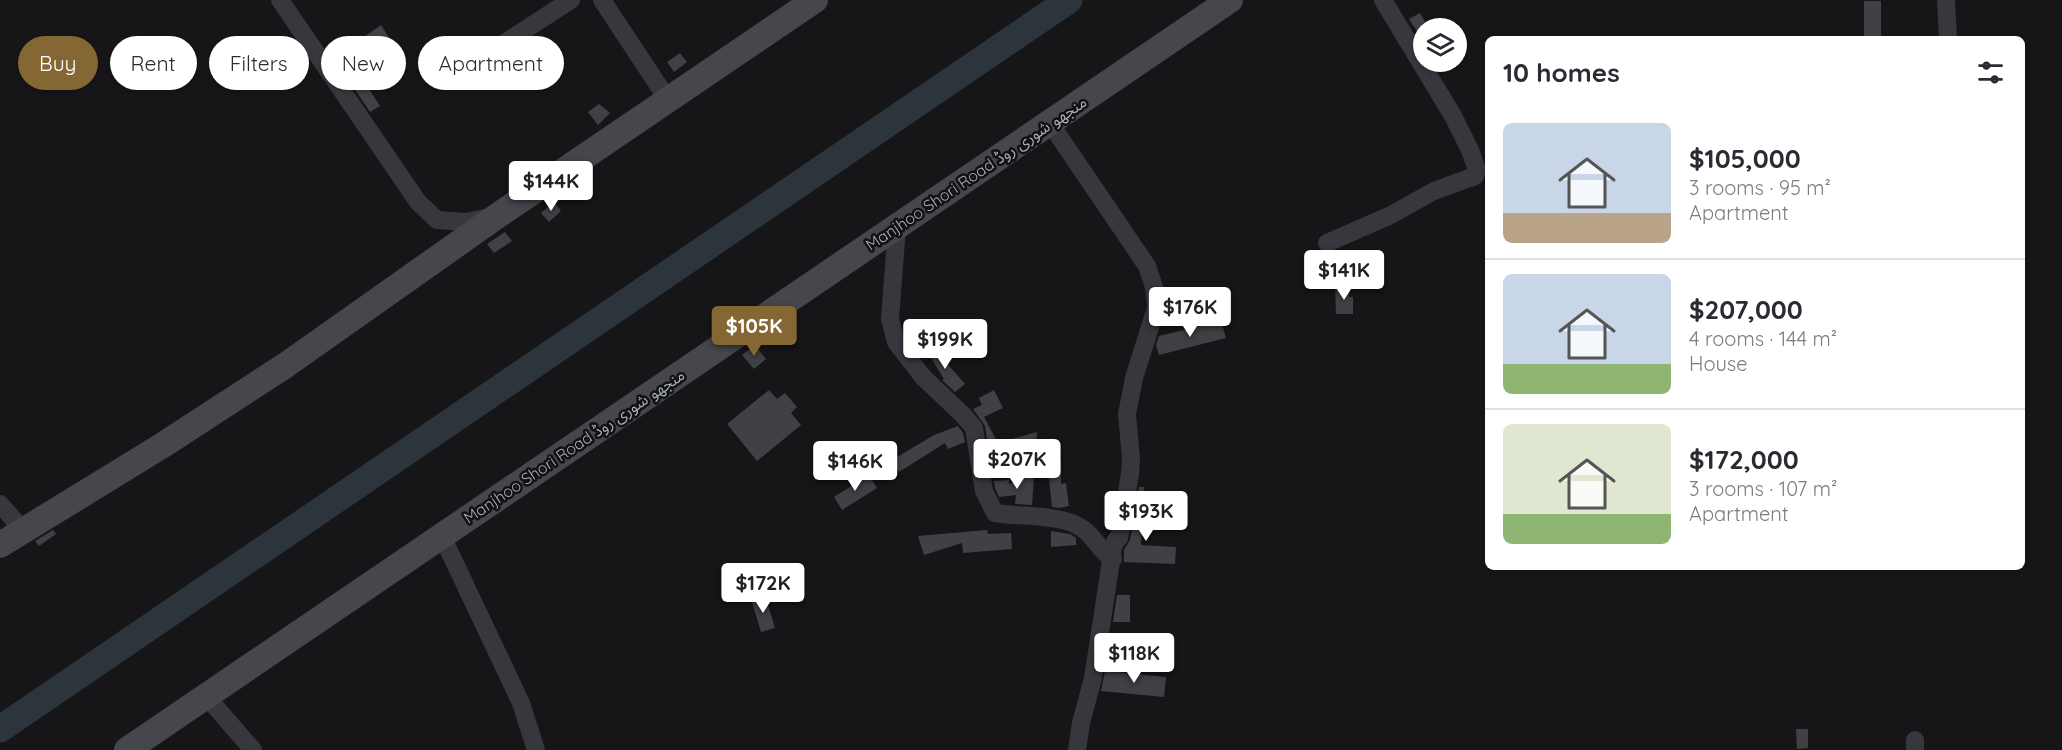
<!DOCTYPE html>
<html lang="en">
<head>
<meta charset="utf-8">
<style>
	body { margin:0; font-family:Quicksand,"Noto Sans Arabic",sans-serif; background:#f7f7f7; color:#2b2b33; height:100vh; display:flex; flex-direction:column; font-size:22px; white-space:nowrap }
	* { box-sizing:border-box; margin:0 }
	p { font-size:20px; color:#7c7c81 }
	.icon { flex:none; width:33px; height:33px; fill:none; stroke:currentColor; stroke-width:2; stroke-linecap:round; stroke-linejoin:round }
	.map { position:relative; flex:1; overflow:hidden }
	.panel { position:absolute; left:1485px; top:36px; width:540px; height:534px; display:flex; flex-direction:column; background:#fff; border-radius:9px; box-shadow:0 2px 4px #0004 }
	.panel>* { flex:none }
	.hud { position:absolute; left:18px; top:36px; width:570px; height:54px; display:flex; gap:12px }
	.controls { position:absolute; left:1413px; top:18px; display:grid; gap:12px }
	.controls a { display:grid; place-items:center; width:54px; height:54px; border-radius:50%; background:#fff; box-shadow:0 2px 4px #0004; font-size:30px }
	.price { position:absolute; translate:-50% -51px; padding:0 14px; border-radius:6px; background:#fff; color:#222; font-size:20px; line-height:39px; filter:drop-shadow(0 2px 3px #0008) }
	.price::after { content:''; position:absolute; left:50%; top:36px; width:18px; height:14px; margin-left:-9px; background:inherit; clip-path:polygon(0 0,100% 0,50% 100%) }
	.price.on { background:#856733; color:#fff }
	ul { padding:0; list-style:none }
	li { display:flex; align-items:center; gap:18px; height:150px; padding:0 18px }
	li+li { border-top:2px solid #e1e1e2 }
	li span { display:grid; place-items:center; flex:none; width:168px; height:120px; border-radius:9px; color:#555 }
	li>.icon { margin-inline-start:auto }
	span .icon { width:72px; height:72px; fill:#fffc; stroke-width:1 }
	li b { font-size:26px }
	h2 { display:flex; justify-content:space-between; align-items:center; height:72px; padding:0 18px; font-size:26px }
	.tag { padding:0 21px; border-radius:27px; background:#fff; box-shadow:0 2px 4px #0004; font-size:21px; line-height:54px }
	.tag.on { background:#856733; color:#fff }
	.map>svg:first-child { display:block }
</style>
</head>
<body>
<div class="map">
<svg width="2062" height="750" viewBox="0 0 2062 750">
	<rect width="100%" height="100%" fill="#161618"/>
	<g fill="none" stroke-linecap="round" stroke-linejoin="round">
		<polyline stroke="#2c353c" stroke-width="27" points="0,729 1069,0"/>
	</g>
	<g fill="#404145">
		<rect x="1864" y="1" width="17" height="38"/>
		<polygon points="1420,13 1428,27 1418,33 1409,19"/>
		<polygon points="381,25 397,50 361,77 380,106 370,112 334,58"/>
		<polygon points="680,53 687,62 674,72 667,62"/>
		<polygon points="599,104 610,113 598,125 588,112"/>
		<polygon points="554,202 561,211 549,222 541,213"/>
		<polygon points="505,232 512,241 494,253 487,244"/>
		<rect x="1329" y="257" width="17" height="26"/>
		<polygon points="1335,286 1350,287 1349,297 1353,297 1353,314 1336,314"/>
		<polygon points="1221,321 1226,338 1159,355 1156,345 1159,336"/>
		<polygon points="930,344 965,384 955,392 942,380 944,379 925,348"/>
		<polygon points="755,345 766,359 754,369 742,355"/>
		<polygon points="769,390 777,399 785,393 797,407 791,413 801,425 757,461 727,424"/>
		<polygon points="994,390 1003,408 984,417 998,443 1037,432 1036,446 990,459 985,426 973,409 982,405 979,398"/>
		<polygon points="958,426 963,433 965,442 948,449 945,443 899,472 892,460 934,435"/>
		<polygon points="1047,460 1061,460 1061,484 1066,483 1069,506 1060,508 1052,507"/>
		<polygon points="869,475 877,488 842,510 834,497"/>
		<polygon points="1034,475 1032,505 1015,504 1016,495 999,497 995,488 994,481 1009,480 1009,484"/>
		<polygon points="1139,487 1144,487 1141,545 1176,547 1175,564 1124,562 1124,550 1130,540"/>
		<polygon points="53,530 56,534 39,546 35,541"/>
		<polygon points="987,530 988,534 1011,533 1012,549 963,553 962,543 924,555 918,536"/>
		<polygon points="1051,531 1070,534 1076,538 1076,545 1051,547"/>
		<polygon points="765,595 775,628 761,632 751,599"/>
		<polygon points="1117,595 1130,595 1130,622 1113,622"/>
		<polygon points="1105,671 1166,677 1164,697 1101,691"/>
		<polygon points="1796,729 1808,729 1808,748 1797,749"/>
	</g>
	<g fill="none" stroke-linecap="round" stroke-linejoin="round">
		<g stroke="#37383d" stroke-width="18">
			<polyline points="280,0 418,202 437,220 466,222 490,217"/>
			<polyline points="602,0 668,100"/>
			<polyline points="1946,0 1948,39"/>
			<polyline points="446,81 571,0"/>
			<polyline points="1050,123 1147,266 1154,287 1156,308 1134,378 1127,414 1131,459 1130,474 1119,538 1116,540 1113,548 1093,678 1081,723 1077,750"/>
			<path d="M 897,227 L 890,319 L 896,342 L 923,377 L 964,416 L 974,428 L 984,491 L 995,513 C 1020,517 1064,514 1083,529 C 1095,537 1100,552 1113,559"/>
			<polyline points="1327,243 1389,216 1434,191 1475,176 1477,170 1470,150 1453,116 1383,0"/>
			<polyline points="0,504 23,530"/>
			<polyline points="442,536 521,703 536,750"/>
			<polyline points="206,696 253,750"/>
			<polyline points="1915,750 1915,740"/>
		</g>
		<g stroke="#45474d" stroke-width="26">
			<polyline points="0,545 163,445 286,365 497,216 815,0"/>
			<polyline points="127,750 1230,0"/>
		</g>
	</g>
	<g text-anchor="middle" stroke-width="5" stroke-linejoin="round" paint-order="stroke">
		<g font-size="16" fill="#a8adb8" stroke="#111113">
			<text transform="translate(976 173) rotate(-34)" y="6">Manjhoo Shori Road منجھو شوری روڈ</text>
			<text transform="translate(574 446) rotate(-34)" y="6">Manjhoo Shori Road منجھو شوری روڈ</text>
		</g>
	</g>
</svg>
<div class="controls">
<a><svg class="icon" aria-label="layers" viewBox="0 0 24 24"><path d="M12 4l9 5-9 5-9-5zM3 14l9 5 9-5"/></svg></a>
</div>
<b class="price" style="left:551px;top:212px">$144K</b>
<b class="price" style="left:1344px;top:301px">$141K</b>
<b class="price" style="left:1190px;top:338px">$176K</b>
<b class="price on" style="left:754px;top:357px">$105K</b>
<b class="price" style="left:945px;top:370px">$199K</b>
<b class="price" style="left:1017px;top:490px">$207K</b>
<b class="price" style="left:855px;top:492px">$146K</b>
<b class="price" style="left:1146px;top:542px">$193K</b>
<b class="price" style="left:763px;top:614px">$172K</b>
<b class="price" style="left:1134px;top:684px">$118K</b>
<div class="hud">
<a class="tag on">Buy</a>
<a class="tag">Rent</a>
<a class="tag">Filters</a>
<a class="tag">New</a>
<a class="tag">Apartment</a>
</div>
<section class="panel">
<h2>10 homes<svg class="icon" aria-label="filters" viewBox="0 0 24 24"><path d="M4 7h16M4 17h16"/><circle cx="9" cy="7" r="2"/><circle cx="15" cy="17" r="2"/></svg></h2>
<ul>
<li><span style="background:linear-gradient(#c9d6e8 75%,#b9a48a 0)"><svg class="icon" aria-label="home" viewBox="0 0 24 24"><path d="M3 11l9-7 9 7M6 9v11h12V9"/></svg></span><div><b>$105,000</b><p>3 rooms · 95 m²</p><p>Apartment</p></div></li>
<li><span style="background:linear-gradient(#c9d6e8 75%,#8fb573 0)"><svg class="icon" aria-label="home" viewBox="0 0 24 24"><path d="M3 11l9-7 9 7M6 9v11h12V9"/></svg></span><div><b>$207,000</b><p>4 rooms · 144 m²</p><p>House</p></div></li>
<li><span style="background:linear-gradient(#dfe7d0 75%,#8fb573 0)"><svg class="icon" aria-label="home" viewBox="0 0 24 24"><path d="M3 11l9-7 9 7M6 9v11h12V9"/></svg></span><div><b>$172,000</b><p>3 rooms · 107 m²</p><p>Apartment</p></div></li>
</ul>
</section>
</div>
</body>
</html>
